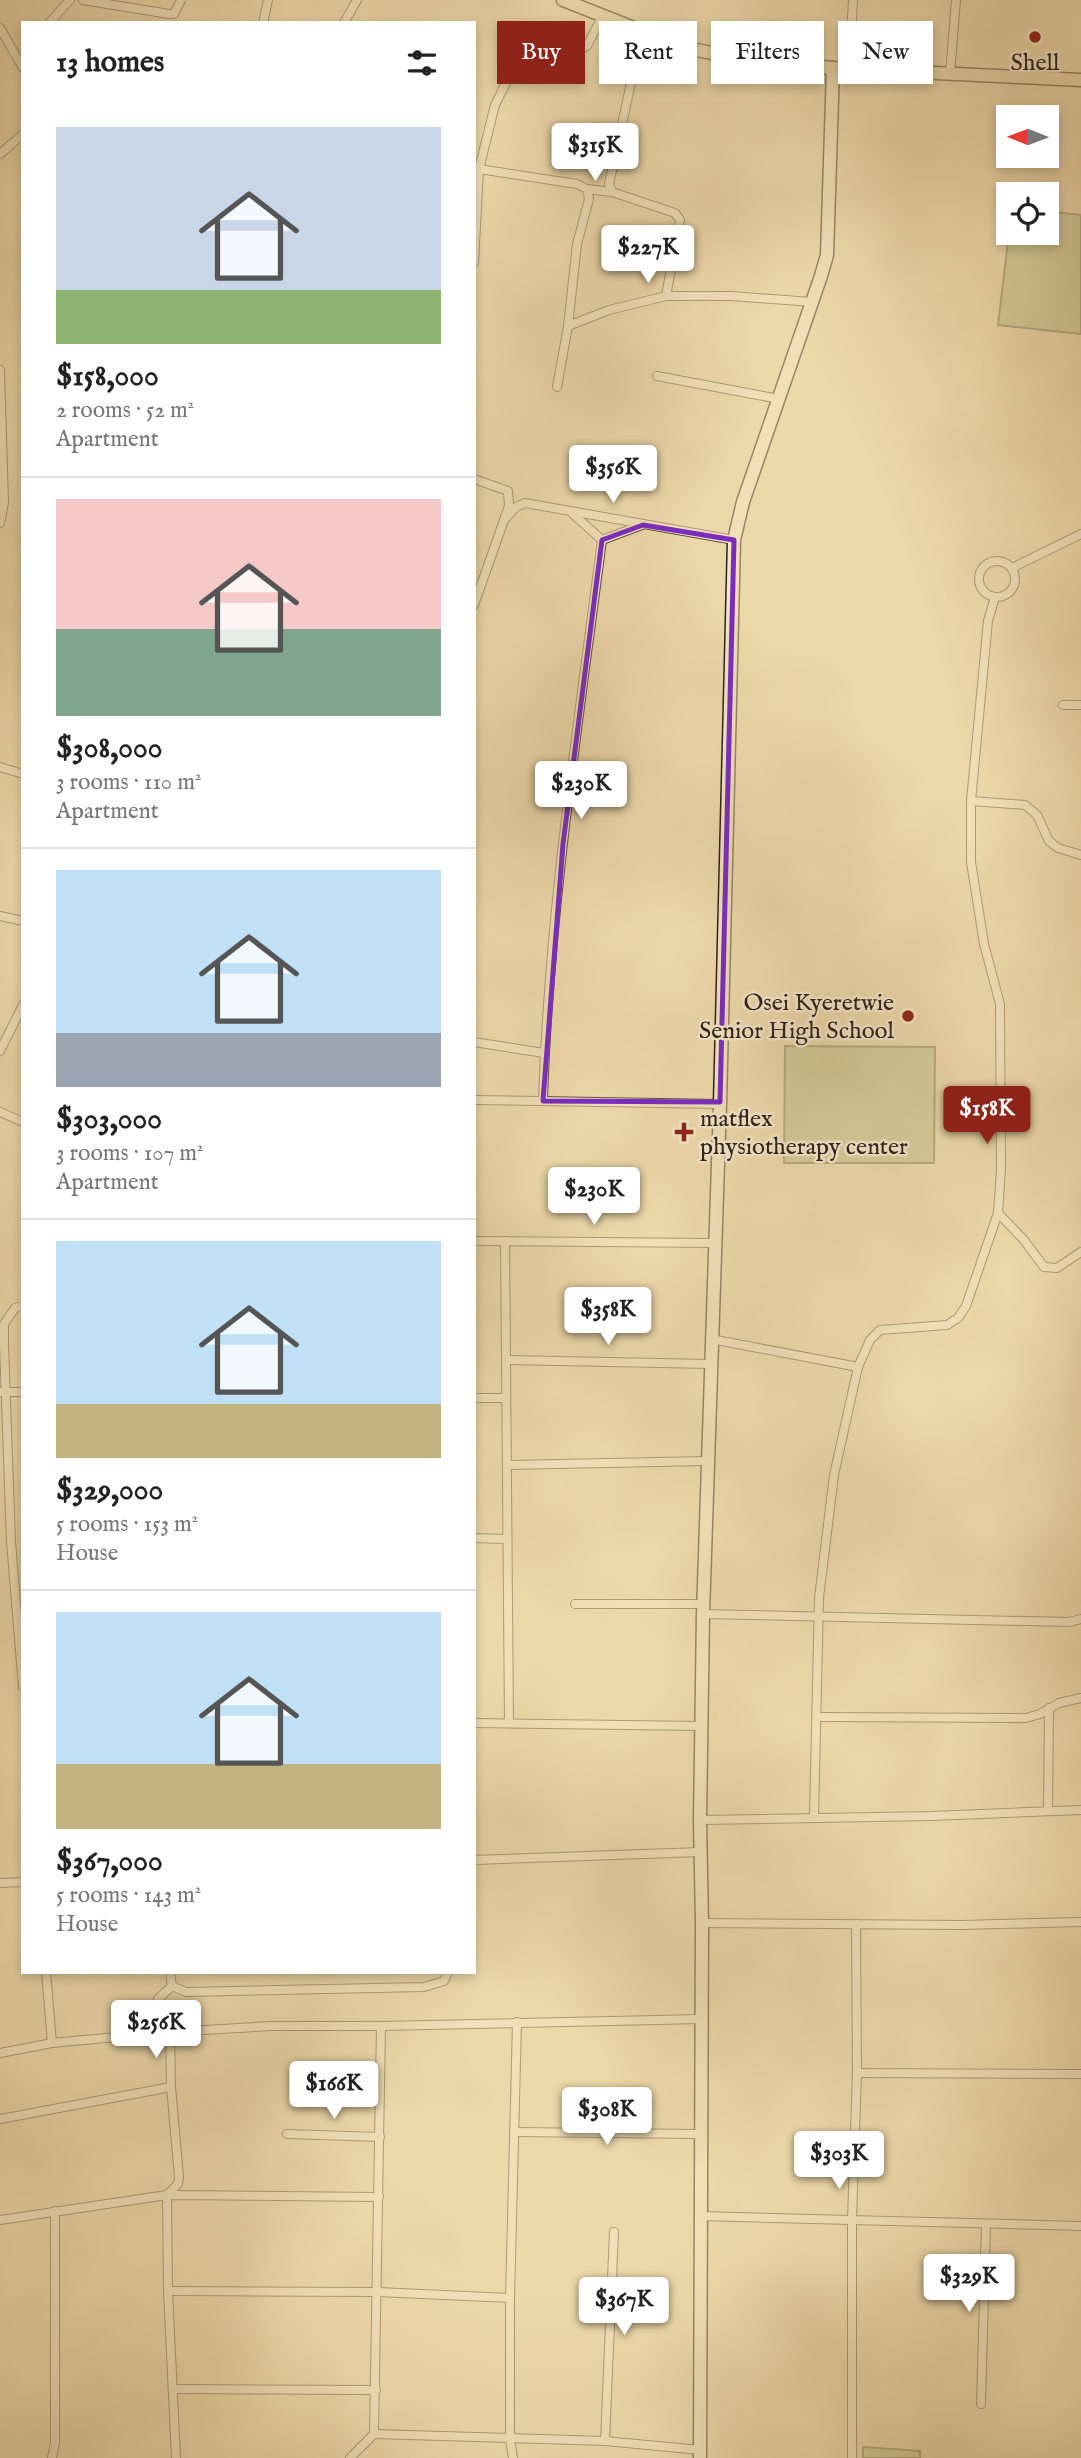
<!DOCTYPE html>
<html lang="en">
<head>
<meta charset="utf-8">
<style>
	body { margin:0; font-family:"IM FELL English",serif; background:#f2f2f2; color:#222; height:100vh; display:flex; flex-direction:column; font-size:26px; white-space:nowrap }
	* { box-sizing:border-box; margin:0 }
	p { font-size:23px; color:#767676 }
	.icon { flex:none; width:38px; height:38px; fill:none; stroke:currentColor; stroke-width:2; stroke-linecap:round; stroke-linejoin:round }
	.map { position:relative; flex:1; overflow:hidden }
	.panel { position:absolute; left:21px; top:21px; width:455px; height:1953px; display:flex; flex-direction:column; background:#fff; border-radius:0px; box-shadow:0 4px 10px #0003 }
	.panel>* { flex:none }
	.hud { position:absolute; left:497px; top:21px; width:478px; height:63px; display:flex; gap:14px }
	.needle { width:46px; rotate:271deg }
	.fabs { position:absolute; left:996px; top:105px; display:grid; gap:14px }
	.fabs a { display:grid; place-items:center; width:63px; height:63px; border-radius:0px; background:#fff; box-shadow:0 4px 10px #0003; font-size:35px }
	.price { position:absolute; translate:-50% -60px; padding:0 16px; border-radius:7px; background:#fff; color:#222; font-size:23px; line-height:46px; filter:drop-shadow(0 2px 4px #0008) }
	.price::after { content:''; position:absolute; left:50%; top:42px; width:21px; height:16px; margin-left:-10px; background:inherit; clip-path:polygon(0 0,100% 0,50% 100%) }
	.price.on { background:#8f2418; color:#fff }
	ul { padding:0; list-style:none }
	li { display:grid; align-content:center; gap:14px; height:371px; padding:0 35px }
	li+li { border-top:2px solid #e0e0e0 }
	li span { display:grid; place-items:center; height:217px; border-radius:0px; color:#555 }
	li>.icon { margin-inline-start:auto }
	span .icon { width:126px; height:126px; fill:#fffc; stroke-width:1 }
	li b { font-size:30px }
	h2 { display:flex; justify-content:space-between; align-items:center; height:84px; padding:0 35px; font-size:30px }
	.tag { padding:0 24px; border-radius:0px; background:#fff; box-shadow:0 4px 10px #0003; font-size:24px; line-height:63px }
	.tag.on { background:#8f2418; color:#fff }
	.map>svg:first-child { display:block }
</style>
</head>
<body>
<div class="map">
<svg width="1081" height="2458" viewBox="0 0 1081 2458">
	<rect width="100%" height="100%" fill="#edd8aa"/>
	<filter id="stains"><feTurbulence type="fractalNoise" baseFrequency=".00286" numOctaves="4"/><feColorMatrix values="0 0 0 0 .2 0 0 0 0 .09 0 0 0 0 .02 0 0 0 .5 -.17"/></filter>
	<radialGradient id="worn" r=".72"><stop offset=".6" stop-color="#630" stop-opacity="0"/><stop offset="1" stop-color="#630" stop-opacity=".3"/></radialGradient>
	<g fill="#b9be88" stroke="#727052" stroke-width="2">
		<polygon points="1047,211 1081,215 1081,334 998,325 1009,233 1046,233"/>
		<polygon points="785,1046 935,1047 934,1163 784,1163"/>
		<polygon points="863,2447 920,2451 920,2458 863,2458"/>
	</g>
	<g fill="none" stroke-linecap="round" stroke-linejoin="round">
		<defs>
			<g id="street">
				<polyline points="83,0 169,14 174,14 181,0"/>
				<polyline points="49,23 70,0"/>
				<polyline points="263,23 268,0"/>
				<polyline points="344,23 357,0"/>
				<polyline points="0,28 23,68"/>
				<polyline points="642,32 609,184 612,192 675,213 680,220 666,296"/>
				<polyline points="849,69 853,0"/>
				<polyline points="950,74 956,0"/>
				<polyline points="0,154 23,134"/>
				<path d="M 479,169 L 495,105 L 508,79 L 536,41 C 548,30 569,45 583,48 L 587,46 L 602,17"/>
				<polyline points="587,189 612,192"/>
				<polyline points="474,263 479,169 577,184 587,189 589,199 577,244 568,326"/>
				<polyline points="0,370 4,503 0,523"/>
				<polyline points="657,376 779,399"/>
				<polyline points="557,387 568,326 609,310 666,296 731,296 812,302"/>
				<polyline points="474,479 508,491 509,506 474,605"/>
				<polyline points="573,514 602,540"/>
				<polyline points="506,518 516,507 525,503 734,540"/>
				<polyline points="602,540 642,525"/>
				<circle cx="997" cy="579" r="18"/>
				<polyline points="1012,568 1081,534"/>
				<polyline points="1063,705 1081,705"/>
				<polyline points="0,767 23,774"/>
				<polyline points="971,801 1025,805 1037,815 1049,841 1058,848 1081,855"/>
				<polyline points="0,916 23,921"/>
				<polyline points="474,1042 544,1053"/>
				<polyline points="0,1051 23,1005"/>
				<polyline points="474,1100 720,1104"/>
				<path d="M 543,1101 C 549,913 578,726 602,540"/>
				<polyline points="0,1112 23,1122"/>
				<polyline points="998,1213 1024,1240 1044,1267 1057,1268 1081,1252"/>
				<polyline points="474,1241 714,1243"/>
				<polyline points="505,1241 509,1723"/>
				<polyline points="23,1306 15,1308 4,1324 4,1345 11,1542 23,1687"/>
				<polyline points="711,1339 858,1367"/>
				<polyline points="506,1360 710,1364"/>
				<polyline points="1,1392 23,1392"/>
				<polyline points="474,1398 506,1398"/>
				<polyline points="507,1465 707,1461"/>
				<polyline points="474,1538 506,1539"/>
				<polyline points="575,1604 703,1604"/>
				<polyline points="703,1614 1069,1622 1081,1619"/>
				<polyline points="817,1717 1026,1718 1040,1714 1059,1703 1081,1698"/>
				<polyline points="474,1723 702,1726"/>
				<polyline points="1048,1811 1049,1708"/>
				<polyline points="814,1817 819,1598 834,1475 858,1367 870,1340 880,1330 947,1325 958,1318 966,1306 998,1213 1001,1170 1000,1004 984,944 971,862 971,801 988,621 995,597"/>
				<polyline points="700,1820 932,1816 1081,1810"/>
				<polyline points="474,1860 701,1852"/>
				<polyline points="0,1883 23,1882"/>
				<polyline points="702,1923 961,1925 1081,1922"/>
				<polyline points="46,1972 52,2043"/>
				<polyline points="170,1972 172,1986 186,1992 424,1987 444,1981 448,1972"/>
				<polyline points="170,2032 171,2087 179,2177 178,2184 167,2195 168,2291 176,2458"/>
				<polyline points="157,2033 158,1999 172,1986"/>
				<polyline points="0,2053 52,2043 170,2032 271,2026 381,2026 702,2019"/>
				<polyline points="857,2073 1081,2074"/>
				<polyline points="0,2119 171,2087"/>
				<polyline points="514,2132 700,2134"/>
				<polyline points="287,2134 380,2137"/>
				<polyline points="700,2216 1081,2226"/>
				<polyline points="0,2220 167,2195 379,2197"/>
				<polyline points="168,2291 378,2292 510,2298"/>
				<polyline points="173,2389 376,2390"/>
				<polyline points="981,2404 986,2224"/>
				<polyline points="374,2434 605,2441 700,2450"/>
				<polyline points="605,2441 614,2232"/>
				<polyline points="52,2458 55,2443 55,2211"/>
				<polyline points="350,2458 374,2434 381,2026"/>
				<polyline points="513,2458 510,2439 510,2298 517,2022"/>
				<polyline points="852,2458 852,2219 857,2073 856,1924"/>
			</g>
			<polyline id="secondary" points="700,2458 702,1923 700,1820 703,1614 720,1104 734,540 743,502 821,276 827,255 833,68"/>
			<polyline id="primary" points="563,0 672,43 692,49 746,60 833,68 1081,80"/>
		</defs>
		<use href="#street" stroke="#5c4f3f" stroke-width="10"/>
		<use href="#secondary" stroke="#2c211b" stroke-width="15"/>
		<use href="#primary" stroke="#2c211b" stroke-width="15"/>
		<use href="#street" stroke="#f3e6c8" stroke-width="8"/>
		<use href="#secondary" stroke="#f3e6c8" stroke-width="12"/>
		<use href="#primary" stroke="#edd8aa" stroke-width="12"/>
	</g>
	<path d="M0 0H1081V2458H0ZM 643,525 L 734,540 L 720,1102 L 543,1101 L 563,844 L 602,540 Z" fill="#edd8aa" fill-opacity=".55" fill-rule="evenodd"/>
	<path fill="none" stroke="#7b2cbf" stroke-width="5" stroke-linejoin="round" d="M 643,525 L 734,540 L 720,1102 L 543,1101 L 563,844 L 602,540 Z"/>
	<g fill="#8f2418" stroke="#f3e6c8" stroke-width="2.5">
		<circle cx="1035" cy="37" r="7"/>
		<circle cx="908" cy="1016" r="7"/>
		<path d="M680.5 1121.5h7v7h7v7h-7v7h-7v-7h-7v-7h7z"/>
	</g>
	<g text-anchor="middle" stroke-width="5" stroke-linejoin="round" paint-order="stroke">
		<g font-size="24" fill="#2c211b" stroke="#f3e6c8">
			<text x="1035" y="70">Shell</text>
			<text x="894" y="1010" text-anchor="end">Osei Kyeretwie<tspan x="894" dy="28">Senior High School</tspan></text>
			<text x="700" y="1126" text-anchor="start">matflex<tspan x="700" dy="28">physiotherapy center</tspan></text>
		</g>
	</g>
	<rect width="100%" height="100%" filter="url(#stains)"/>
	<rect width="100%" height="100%" fill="url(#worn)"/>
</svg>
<div class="fabs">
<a><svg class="needle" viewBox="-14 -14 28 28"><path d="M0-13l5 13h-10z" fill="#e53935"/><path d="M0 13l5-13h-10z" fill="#767676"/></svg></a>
<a><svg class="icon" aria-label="locate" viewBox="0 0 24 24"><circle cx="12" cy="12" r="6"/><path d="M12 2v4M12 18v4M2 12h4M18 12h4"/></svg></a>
</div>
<b class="price" style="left:595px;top:183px">$315K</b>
<b class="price" style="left:648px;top:285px">$227K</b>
<b class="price" style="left:613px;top:505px">$356K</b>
<b class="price" style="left:581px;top:821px">$230K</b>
<b class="price on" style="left:987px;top:1146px">$158K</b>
<b class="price" style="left:594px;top:1227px">$230K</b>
<b class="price" style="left:608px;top:1347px">$358K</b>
<b class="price" style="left:156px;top:2060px">$256K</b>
<b class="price" style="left:334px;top:2121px">$166K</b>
<b class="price" style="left:607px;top:2147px">$308K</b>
<b class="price" style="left:839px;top:2191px">$303K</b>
<b class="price" style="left:969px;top:2314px">$329K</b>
<b class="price" style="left:624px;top:2337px">$367K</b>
<div class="hud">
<a class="tag on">Buy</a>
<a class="tag">Rent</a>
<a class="tag">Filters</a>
<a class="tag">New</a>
</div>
<section class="panel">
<h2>13 homes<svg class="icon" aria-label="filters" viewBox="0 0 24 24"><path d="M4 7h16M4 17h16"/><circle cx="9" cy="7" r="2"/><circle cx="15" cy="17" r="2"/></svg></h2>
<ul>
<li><span style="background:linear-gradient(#c9d6e8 75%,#8fb573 0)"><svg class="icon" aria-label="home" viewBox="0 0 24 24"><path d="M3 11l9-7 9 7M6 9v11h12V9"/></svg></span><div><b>$158,000</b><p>2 rooms · 52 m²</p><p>Apartment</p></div></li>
<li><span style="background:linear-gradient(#f6c9c9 60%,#7fa58c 0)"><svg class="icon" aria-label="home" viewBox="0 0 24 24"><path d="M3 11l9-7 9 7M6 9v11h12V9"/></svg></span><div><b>$308,000</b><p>3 rooms · 110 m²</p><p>Apartment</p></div></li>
<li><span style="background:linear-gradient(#bfe0f5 75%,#9aa5b1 0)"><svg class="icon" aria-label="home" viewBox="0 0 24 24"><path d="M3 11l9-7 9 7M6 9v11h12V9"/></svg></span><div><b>$303,000</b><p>3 rooms · 107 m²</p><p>Apartment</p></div></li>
<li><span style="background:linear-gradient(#bfe0f5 75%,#c2b280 0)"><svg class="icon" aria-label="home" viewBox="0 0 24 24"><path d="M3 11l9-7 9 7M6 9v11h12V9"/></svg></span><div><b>$329,000</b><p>5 rooms · 153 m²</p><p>House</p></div></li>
<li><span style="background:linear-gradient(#bfe0f5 70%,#c2b280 0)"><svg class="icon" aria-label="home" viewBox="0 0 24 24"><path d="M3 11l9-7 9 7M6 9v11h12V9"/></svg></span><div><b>$367,000</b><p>5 rooms · 143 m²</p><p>House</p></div></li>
</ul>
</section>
</div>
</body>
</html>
